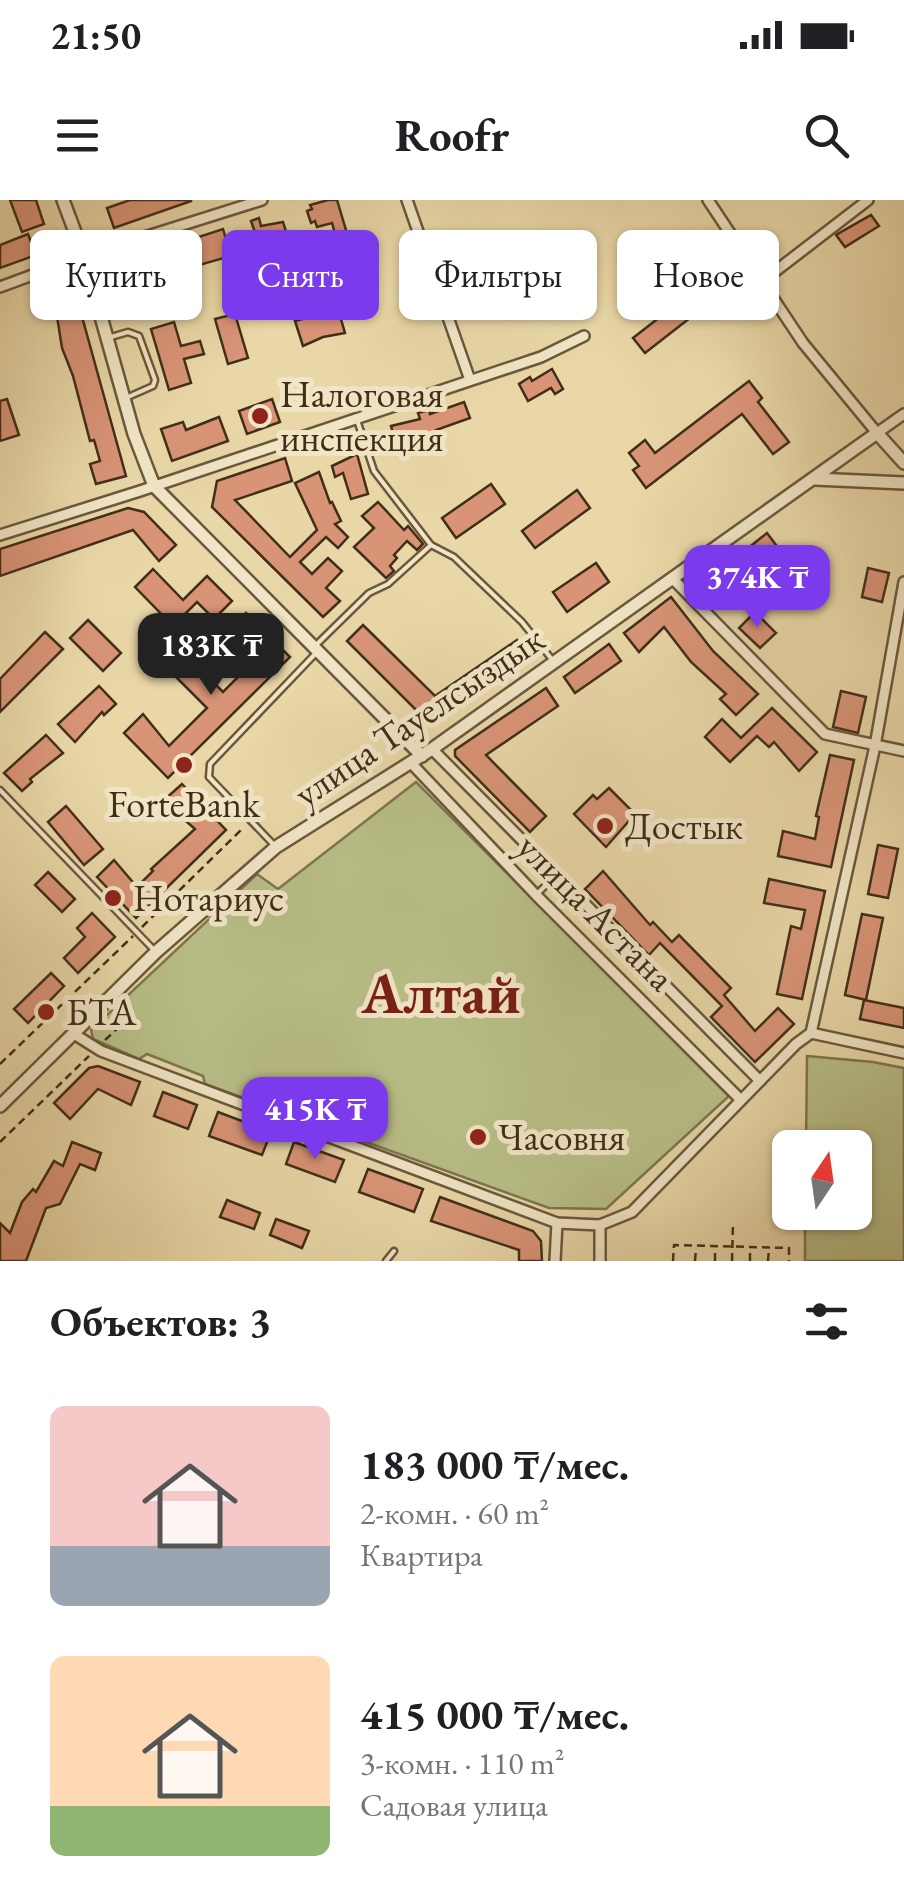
<!DOCTYPE html>
<html lang="ru">
<head>
<meta charset="utf-8">
<style>
	body { margin:0; font-family:"EB Garamond",serif; background:#f2f2f2; color:#202124; height:100vh; display:flex; flex-direction:column; font-size:38px; white-space:nowrap }
	* { box-sizing:border-box; margin:0 }
	p { font-size:32px; color:#757577 }
	.icon { flex:none; width:55px; height:55px; fill:none; stroke:currentColor; stroke-width:2; stroke-linecap:round; stroke-linejoin:round }
	.map { position:relative; height:1061px; overflow:hidden }
	.panel { display:flex; flex-direction:column; background:#fff; flex:1 }
	.panel>* { flex:none }
	.guide { position:absolute; left:30px; top:30px; width:845px; height:90px; display:flex; gap:20px }
	.needle { width:65px; rotate:13deg }
	.fabs { position:absolute; left:772px; top:930px; display:grid; gap:20px }
	.fabs a { display:grid; place-items:center; width:100px; height:100px; border-radius:15px; background:#fff; box-shadow:0 2px 8px #0004; font-size:50px }
	.price { position:absolute; translate:-50% -85px; padding:0 22px; border-radius:20px; background:#7c3aed; color:#fff; font-size:32px; line-height:65px; filter:drop-shadow(0 2px 5px #0008) }
	.price::after { content:''; position:absolute; left:50%; top:60px; width:30px; height:22px; margin-left:-15px; background:inherit; clip-path:polygon(0 0,100% 0,50% 100%) }
	.price.current { background:#222; color:#fff }
	ul { padding:0; list-style:none }
	li { display:flex; align-items:center; gap:30px; height:250px; padding:0 50px }
	li span { display:grid; place-items:center; flex:none; width:280px; height:200px; border-radius:15px; color:#555 }
	li>.icon { margin-inline-start:auto }
	span .icon { width:120px; height:120px; fill:#fffc; stroke-width:1 }
	li b { font-size:42px }
	h2 { display:flex; justify-content:space-between; align-items:center; height:120px; padding:0 50px; font-size:42px }
	.tag { padding:0 35px; border-radius:15px; background:#fff; box-shadow:0 2px 8px #0004; font-size:35px; line-height:90px }
	.tag.current { background:#7c3aed; color:#fff }
	.status { display:flex; justify-content:space-between; align-items:center; height:70px; padding:0 50px; background:#fff; direction:ltr }
	.status svg { height:28px; fill:currentColor }
	header { display:flex; justify-content:space-between; align-items:center; height:130px; padding:0 50px; background:#fff; font-size:45px; font-weight:700 }
	.map>svg:first-child { display:block }
</style>
</head>
<body>
<div class="status"><b>21:50</b><svg viewBox="0 0 49 12"><path d="M0 12V9h3v3zM5 12V6h3v6zM10 12V3h3v9zM15 12V0h3v12zM26 1h20v11H26zM47 4h2v5h-2z"/></svg></div>
<header><svg class="icon" aria-label="menu" viewBox="0 0 24 24"><path d="M4 6h16M4 12h16M4 18h16"/></svg>Roofr<svg class="icon" aria-label="search" viewBox="0 0 24 24"><circle cx="10" cy="10" r="6"/><path d="M15 15l6 6"/></svg></header>
<div class="map">
<svg width="904" height="1061" viewBox="0 0 904 1061">
	<rect width="100%" height="100%" fill="#e9d7a7"/>
	<filter id="stains"><feTurbulence type="fractalNoise" baseFrequency=".002" numOctaves="4"/><feColorMatrix values="0 0 0 0 .2 0 0 0 0 .09 0 0 0 0 .02 0 0 0 .5 -.17"/></filter>
	<radialGradient id="worn" r=".72"><stop offset=".6" stop-color="#630" stop-opacity="0"/><stop offset="1" stop-color="#630" stop-opacity=".3"/></radialGradient>
	<g fill="#b8be87" stroke="#7c7650" stroke-width="2.5">
		<polygon points="416,582 729,896 606,1009 549,1008 205,884 203,876 147,854 139,859 93,839 91,830 257,674 278,689"/>
		<polygon points="807,856 873,862 904,868 904,1061 805,1061 805,1013 855,1012 855,948 806,947"/>
	</g>
	<g fill="#d99477" stroke="#402e19" stroke-width="2.5">
		<polygon points="10,0 36,0 44,24 22,32"/>
		<polygon points="130,0 191,0 191,1 114,28 107,8"/>
		<polygon points="328,0 337,0 349,40 338,44 332,23 317,27 315,21 311,23 307,11 312,9 310,5"/>
		<polygon points="871,15 879,26 845,47 836,35"/>
		<polygon points="259,18 261,26 283,22 288,38 260,47 251,21"/>
		<polygon points="223,29 231,56 146,80 148,87 127,95 116,64"/>
		<polygon points="28,34 36,55 0,68 0,45"/>
		<polygon points="567,57 579,75 530,109 517,90"/>
		<polygon points="240,72 250,107 236,112 225,77"/>
		<polygon points="73,84 126,276 96,284 90,264 100,261 94,240 90,241 73,176 62,148 56,110 48,112 43,92"/>
		<polygon points="683,99 695,114 645,153 633,138"/>
		<polygon points="338,109 345,133 323,137 303,146 295,121"/>
		<polygon points="235,114 248,158 228,164 215,119"/>
		<polygon points="174,122 181,146 200,141 204,154 184,159 191,183 169,190 151,129"/>
		<polygon points="552,169 563,189 555,194 551,188 528,201 519,184 530,177 532,181"/>
		<polygon points="749,181 762,198 758,202 789,242 773,254 742,214 646,288 633,270 639,266 629,253 645,240 655,253"/>
		<polygon points="7,199 19,235 0,241 0,201"/>
		<polygon points="272,199 280,222 247,234 239,211"/>
		<polygon points="464,202 470,218 436,230 438,238 428,241 426,237 396,245 391,226 420,219 418,213 429,210 430,214"/>
		<polygon points="219,217 228,241 172,261 161,229 183,222 186,230"/>
		<polygon points="357,254 368,294 351,299 343,273 335,277 332,266"/>
		<polygon points="285,258 292,281 235,300 290,357 317,330 295,283 319,272 330,303 332,302 341,321 335,324 348,337 338,348 326,337 300,362 312,374 328,358 342,371 326,388 340,401 323,417 212,307 217,281"/>
		<polygon points="491,284 505,304 456,338 442,318"/>
		<polygon points="577,290 590,308 535,348 522,331"/>
		<polygon points="378,302 404,330 408,326 423,344 417,350 407,341 394,355 397,358 390,366 394,371 386,378 354,347 374,328 362,316"/>
		<polygon points="128,308 144,312 176,345 159,361 133,330 0,376 0,349"/>
		<polygon points="767,333 782,353 756,372 742,353"/>
		<polygon points="596,363 609,382 567,412 553,392"/>
		<polygon points="868,368 889,373 882,402 862,397"/>
		<polygon points="153,369 183,400 207,376 232,401 214,419 197,402 173,426 135,387"/>
		<polygon points="717,370 734,394 717,406 700,382"/>
		<polygon points="671,397 713,451 758,494 736,515 720,499 726,494 691,462 664,427 639,452 624,433"/>
		<polygon points="755,412 776,433 760,448 739,428"/>
		<polygon points="246,413 290,457 168,578 124,533 143,514 169,546 207,508 177,478 194,462 198,466 216,449 228,461 210,479 223,492 258,457 228,431"/>
		<polygon points="88,420 121,453 103,471 70,438"/>
		<polygon points="363,425 435,496 517,440 530,459 437,523 429,523 347,441"/>
		<polygon points="45,432 63,449 0,512 0,479"/>
		<polygon points="609,444 621,461 575,493 564,477"/>
		<polygon points="99,486 116,504 104,515 102,512 75,542 58,524"/>
		<polygon points="546,488 558,506 486,555 546,616 530,632 455,556 455,550"/>
		<polygon points="841,491 866,497 858,533 833,527"/>
		<polygon points="772,508 817,552 799,571 774,542 769,547 757,536 730,562 705,537 722,519 741,538"/>
		<polygon points="46,535 63,553 30,579 32,582 22,591 4,573"/>
		<polygon points="830,555 854,560 831,667 778,656 783,631 815,639 819,617 816,616"/>
		<polygon points="182,584 226,630 136,718 97,677 114,660 137,687 153,671 151,669 195,629 163,601"/>
		<polygon points="609,588 635,614 606,647 574,614 593,595 597,599"/>
		<polygon points="66,606 103,649 84,665 48,622"/>
		<polygon points="878,645 898,649 888,698 868,694"/>
		<polygon points="603,671 650,725 653,722 672,742 679,735 731,788 724,795 755,831 778,808 794,824 755,862 711,817 722,806 660,743 649,755 585,689"/>
		<polygon points="48,672 75,699 62,712 35,685"/>
		<polygon points="769,679 825,691 802,799 777,794 791,726 801,729 805,710 764,703"/>
		<polygon points="92,713 115,737 78,773 64,758 85,737 77,728"/>
		<polygon points="862,714 883,718 866,800 845,795"/>
		<polygon points="51,773 64,786 28,823 14,809"/>
		<polygon points="864,800 904,808 904,828 860,819"/>
		<polygon points="98,866 140,882 131,905 98,889 70,919 54,903 89,868"/>
		<polygon points="163,892 197,905 188,929 154,916"/>
		<polygon points="218,912 271,932 262,955 209,936"/>
		<polygon points="72,942 101,953 95,970 80,964 60,1004 46,1008 26,1061 0,1061 0,1023 10,1033 22,1002 33,989 36,992 54,961 63,966"/>
		<polygon points="294,942 344,960 335,982 286,964"/>
		<polygon points="368,969 423,989 414,1012 359,992"/>
		<polygon points="440,997 533,1031 541,1041 542,1061 519,1061 519,1050 431,1021"/>
		<polygon points="227,1000 260,1013 254,1029 220,1017"/>
		<polygon points="276,1019 309,1031 302,1048 270,1035"/>
	</g>
	<g fill="none" stroke-linecap="round" stroke-linejoin="round">
		<defs>
			<g id="service">
				<polyline points="111,137 128,132 139,136 155,180 153,186 128,197"/>
				<polyline points="358,223 374,271 431,345 454,357 522,422 554,462"/>
				<polyline points="315,446 369,393 388,384 431,345"/>
				<polyline points="0,590 153,749"/>
				<polyline points="273,644 209,577 210,564 317,452"/>
				<polyline points="538,693 556,675"/>
				<polyline points="386,1061 394,1051"/>
			</g>
			<g id="minor">
				<polyline points="407,0 470,180"/>
				<polyline points="708,0 803,143 877,233 904,214"/>
				<polyline points="764,80 868,0"/>
				<polyline points="0,87 84,56 262,0"/>
				<polyline points="0,335 140,291 541,157 584,136"/>
				<polyline points="673,379 825,534 904,551"/>
				<polyline points="432,549 760,881"/>
				<polyline points="411,563 536,695 741,900"/>
				<polyline points="811,833 875,546 904,382"/>
				<polyline points="811,833 904,853"/>
				<polyline points="74,834 101,851 557,1023 600,1025 632,1012 796,844 811,833"/>
				<polyline points="555,1061 557,1023"/>
				<polyline points="600,1061 600,1025"/>
			</g>
			<g id="tertiary">
				<polyline points="63,0 84,56 134,234 154,286 422,556"/>
				<polyline points="815,279 904,283"/>
				<polyline points="0,906 156,752 276,647 432,549 877,233 904,263"/>
			</g>
		</defs>
		<use href="#service" stroke="#6a583c" stroke-width="9"/>
		<use href="#minor" stroke="#6a583c" stroke-width="14"/>
		<use href="#tertiary" stroke="#6a583c" stroke-width="16"/>
		<g stroke="#402e19" stroke-width="2.5" stroke-dasharray="8 5" stroke-linecap="butt">
			<polyline points="142,727 241,630"/>
			<polyline points="105,840 119,827"/>
			<polyline points="0,864 133,736"/>
			<polyline points="0,942 89,856"/>
			<polyline points="673,1061 674,1045 789,1048 789,1061"/>
			<polyline points="695,1061 696,1048"/>
			<polyline points="715,1061 715,1048"/>
			<polyline points="732,1061 733,1023"/>
			<polyline points="750,1061 750,1048"/>
			<polyline points="768,1061 769,1048"/>
		</g>
		<use href="#service" stroke="#f1e5c6" stroke-width="4"/>
		<use href="#minor" stroke="#f1e5c6" stroke-width="9"/>
		<use href="#tertiary" stroke="#f1e5c6" stroke-width="11"/>
	</g>
	<g fill="#8f2418" stroke="#f1e5c6" stroke-width="4">
		<circle cx="260" cy="216" r="10"/>
		<circle cx="184" cy="565" r="10"/>
		<circle cx="605" cy="626" r="10"/>
		<circle cx="113" cy="698" r="10"/>
		<circle cx="46" cy="812" r="10"/>
		<circle cx="478" cy="937" r="10"/>
	</g>
	<g text-anchor="middle" stroke-width="10" stroke-linejoin="round" paint-order="stroke">
		<g font-size="38" fill="#402e19" stroke="#f1e5c6" text-anchor="start">
			<text x="280" y="207">Налоговая<tspan x="280" dy="44">инспекция</tspan></text>
			<text x="184" y="617" text-anchor="middle">ForteBank</text>
			<text x="625" y="639">Достык</text>
			<text x="133" y="711">Нотариус</text>
			<text x="66" y="825">БТА</text>
			<text x="498" y="950">Часовня</text>
		</g>
		<g font-size="38" fill="#402e19" stroke="#f1e5c6">
			<text transform="translate(419 516) rotate(-34)" y="13">улица Тауелсыздык</text>
			<text transform="translate(596 712) rotate(45)" y="13">улица Астана</text>
		</g>
		<g font-size="58" font-weight="bold" fill="#7a1f14" stroke="#f1e5c6">
			<text x="441" y="813">Алтай</text>
		</g>
	</g>
	<rect width="100%" height="100%" filter="url(#stains)"/>
	<rect width="100%" height="100%" fill="url(#worn)"/>
</svg>
<div class="fabs">
<a><svg class="needle" viewBox="-14 -14 28 28"><path d="M0-13l5 13h-10z" fill="#e53935"/><path d="M0 13l5-13h-10z" fill="#757577"/></svg></a>
</div>
<b class="price" style="left:757px;top:430px">374K ₸</b>
<b class="price current" style="left:211px;top:498px">183K ₸</b>
<b class="price" style="left:315px;top:962px">415K ₸</b>
<div class="guide">
<a class="tag">Купить</a>
<a class="tag current">Снять</a>
<a class="tag">Фильтры</a>
<a class="tag">Новое</a>
</div>
</div>
<section class="panel">
<h2>Объектов: 3<svg class="icon" aria-label="filters" viewBox="0 0 24 24"><path d="M4 7h16M4 17h16"/><circle cx="9" cy="7" r="2"/><circle cx="15" cy="17" r="2"/></svg></h2>
<ul>
<li><span style="background:linear-gradient(#f6c9c9 70%,#9aa5b1 0)"><svg class="icon" aria-label="home" viewBox="0 0 24 24"><path d="M3 11l9-7 9 7M6 9v11h12V9"/></svg></span><div><b>183 000 ₸/мес.</b><p>2-комн. · 60 m²</p><p>Квартира</p></div></li>
<li><span style="background:linear-gradient(#ffd9b3 75%,#8fb573 0)"><svg class="icon" aria-label="home" viewBox="0 0 24 24"><path d="M3 11l9-7 9 7M6 9v11h12V9"/></svg></span><div><b>415 000 ₸/мес.</b><p>3-комн. · 110 m²</p><p>Садовая улица</p></div></li>
</ul>
</section>
</body>
</html>
